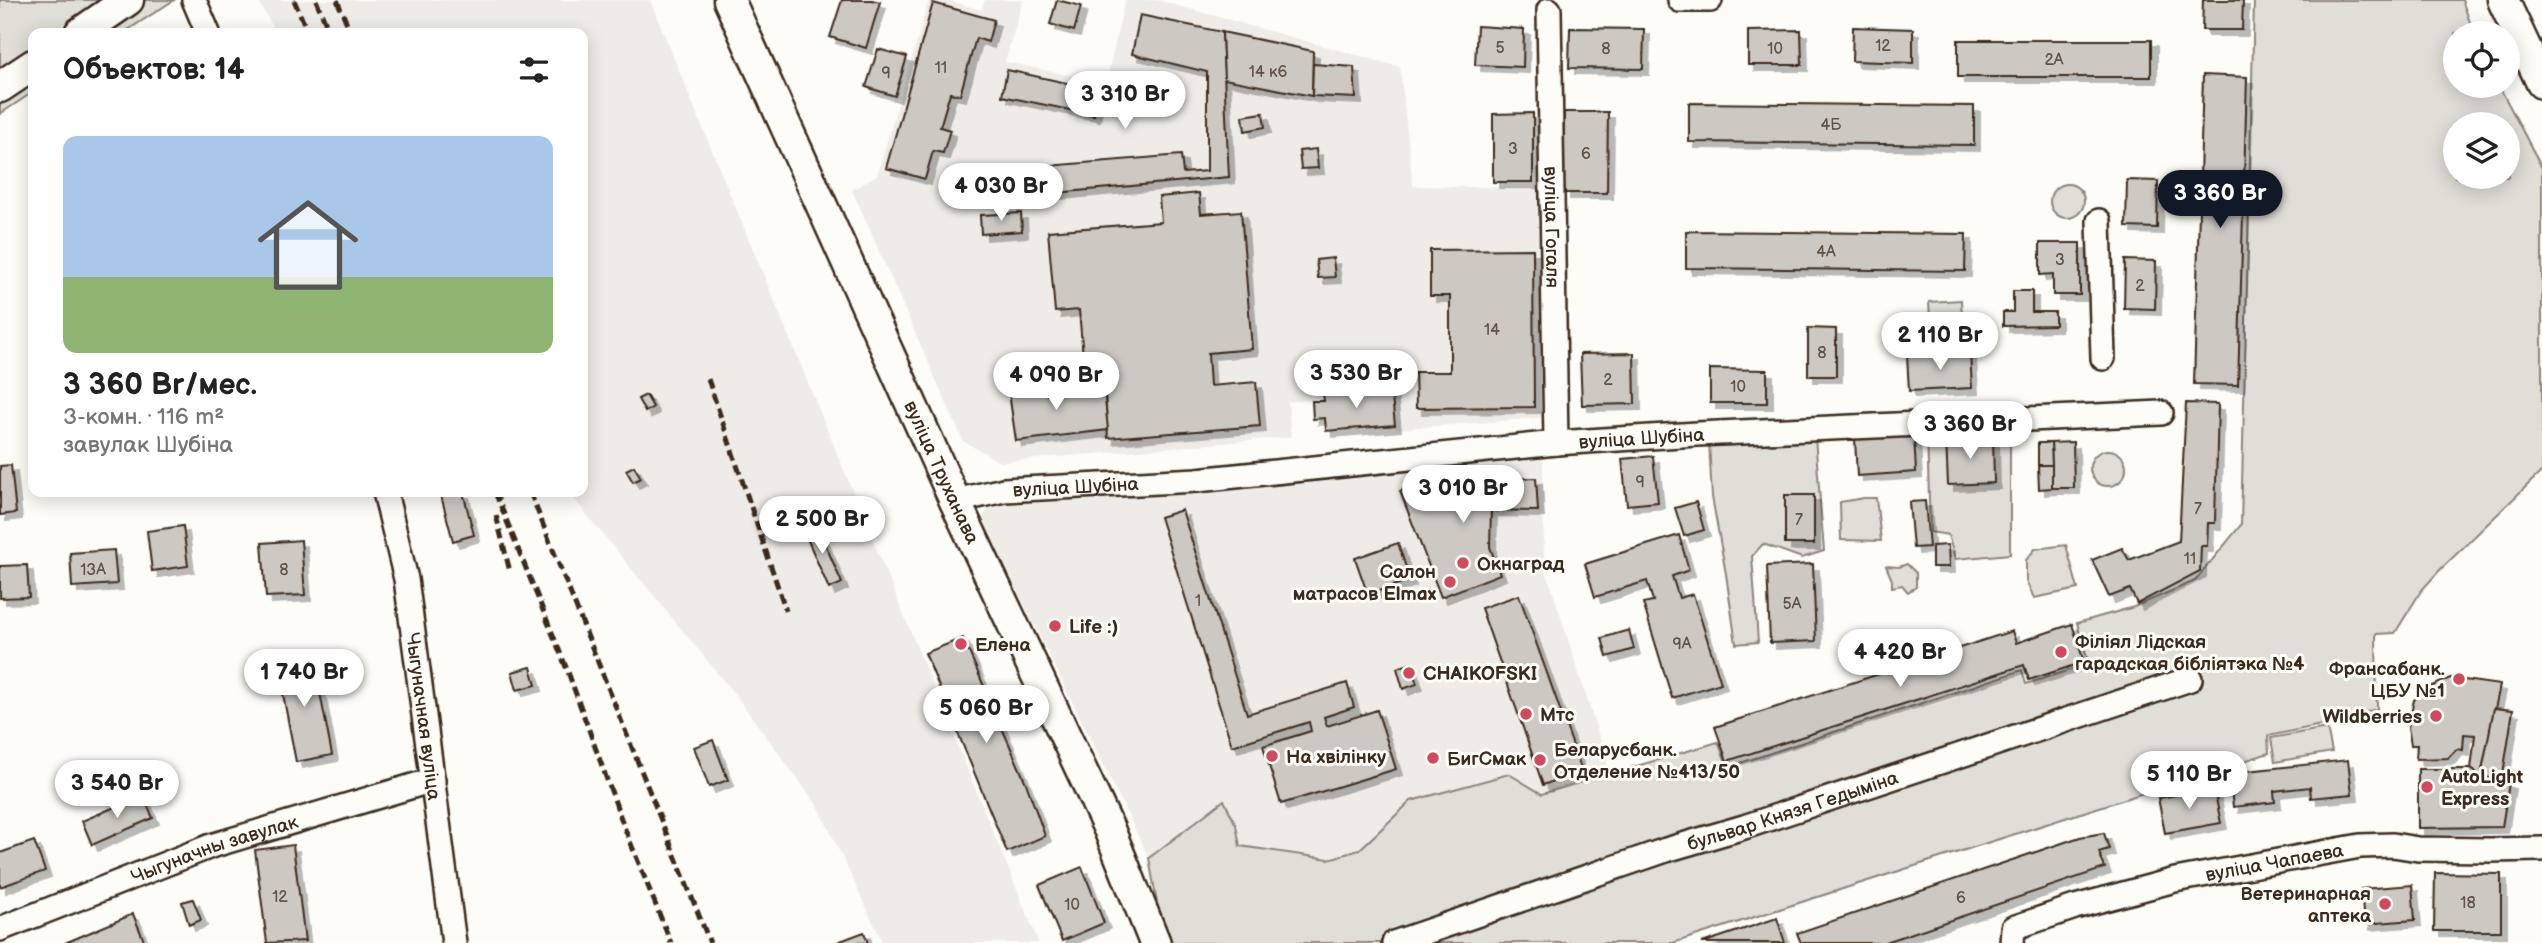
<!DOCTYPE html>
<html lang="ru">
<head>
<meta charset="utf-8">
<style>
	body { margin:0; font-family:"Balsamiq Sans",sans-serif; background:#f6f6f6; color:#222; height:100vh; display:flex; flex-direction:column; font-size:26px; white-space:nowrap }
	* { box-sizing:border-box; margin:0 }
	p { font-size:23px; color:#767676 }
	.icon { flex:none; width:38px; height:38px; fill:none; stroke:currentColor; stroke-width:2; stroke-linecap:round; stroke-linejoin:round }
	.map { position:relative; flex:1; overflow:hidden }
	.sheet { position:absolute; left:28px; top:28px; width:560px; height:469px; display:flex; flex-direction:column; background:#fff; border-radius:14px; box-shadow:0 4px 18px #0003 }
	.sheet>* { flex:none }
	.tools { position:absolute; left:2443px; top:21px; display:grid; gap:14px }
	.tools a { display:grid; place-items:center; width:77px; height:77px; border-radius:50%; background:#fff; box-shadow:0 4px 18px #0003; font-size:35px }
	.price { position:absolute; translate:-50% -60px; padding:0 16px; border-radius:24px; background:#fff; color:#222; font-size:23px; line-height:46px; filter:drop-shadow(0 2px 4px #0008) }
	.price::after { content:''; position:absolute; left:50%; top:42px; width:21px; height:16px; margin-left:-10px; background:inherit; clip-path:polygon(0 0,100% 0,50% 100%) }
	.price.selected { background:#111827; color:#fff }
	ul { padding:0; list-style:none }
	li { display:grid; align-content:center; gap:14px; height:371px; padding:0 35px }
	li span { display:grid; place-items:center; height:217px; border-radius:14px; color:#555 }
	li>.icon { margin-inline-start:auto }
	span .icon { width:126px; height:126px; fill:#fffc; stroke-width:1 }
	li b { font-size:30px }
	h2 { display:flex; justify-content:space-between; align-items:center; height:84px; padding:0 35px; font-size:30px }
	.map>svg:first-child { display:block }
</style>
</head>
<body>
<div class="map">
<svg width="2542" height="943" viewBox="0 0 2542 943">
	<defs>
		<filter id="shadow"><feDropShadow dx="6" dy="6" stdDeviation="0" flood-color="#0004"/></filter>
	</defs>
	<rect width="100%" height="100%" fill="#fdfcf7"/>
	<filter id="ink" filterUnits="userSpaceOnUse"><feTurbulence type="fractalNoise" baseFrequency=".0143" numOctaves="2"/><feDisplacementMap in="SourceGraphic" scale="14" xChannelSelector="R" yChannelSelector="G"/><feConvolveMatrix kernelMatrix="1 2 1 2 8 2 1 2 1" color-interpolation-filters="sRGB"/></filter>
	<g filter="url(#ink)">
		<g fill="#efece7">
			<polygon points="257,0 650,0 1039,943 883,943 819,808 734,693 568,492 583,492 583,33 277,33"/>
			<polygon points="929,0 948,0 981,10 985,0 1023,0 1005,62 1106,83 1125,0 1157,0 1400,67 1413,186 1538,188 1541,418 1396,429 1392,386 1322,393 1322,399 1288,402 1291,437 1000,462 963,441 852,190 877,175"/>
			<polygon points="1543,452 1544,564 1611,774 1541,795 1411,801 1359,850 1329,859 1239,846 1236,825 1223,800 1149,858 982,519 989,508 999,502"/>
		</g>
		<g fill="#e1ded7" stroke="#8e847a" stroke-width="2" fill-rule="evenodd">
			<polygon points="0,0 174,0 123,33 33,33 33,92 0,114"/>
			<path d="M 2254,0 L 2462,0 L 2474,33 L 2455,33 L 2455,86 L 2499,86 L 2542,168 L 2542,471 L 2439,571 L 2421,591 L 2395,633 L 2376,634 L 2377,709 L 2326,724 L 2268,736 L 2269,753 L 1673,943 L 1170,943 L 1160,920 L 1149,858 L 1224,800 L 1236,825 L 1240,846 L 1329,859 L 1359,850 L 1411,801 L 1509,774 L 1542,794 L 1718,742 L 1728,767 L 2022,670 L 2026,684 L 2089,664 L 2077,623 L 2134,607 L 2195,581 L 2241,525 ZM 2455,124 L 2508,124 L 2508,177 L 2455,177 Z"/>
			<circle cx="2067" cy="201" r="17"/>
			<polygon points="1961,300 1963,333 1931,335 1929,302"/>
			<polygon points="2000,428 2007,432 2010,441 2010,554 1955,559 1948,535 1930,532 1927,432"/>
			<polygon points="1815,437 1824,551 1802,558 1763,544 1752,556 1758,642 1736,644 1726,574 1712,497 1709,442"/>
			<circle cx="2108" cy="468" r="18"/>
			<polygon points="1864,498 1876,498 1881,541 1841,540 1840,502"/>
			<polygon points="2066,545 2078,589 2034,598 2026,581 2026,560 2035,549"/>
			<polygon points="1907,564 1916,573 1916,587 1908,592 1902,585 1892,587 1892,580 1886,566 1899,567"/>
			<polygon points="2327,728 2332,752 2275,762 2271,738"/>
		</g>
		<g fill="#cdc8c2" stroke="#3b2a1e" stroke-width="2" filter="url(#shadow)">
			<polygon points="842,0 872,0 880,2 866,48 830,37"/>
			<polygon points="1057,0 1081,6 1074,31 1050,24"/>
			<polygon points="2203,0 2243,0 2242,30 2202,30"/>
			<polygon points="933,3 994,20 988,42 976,38 960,95 950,93 940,127 950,130 943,153 933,151 925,179 886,168"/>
			<polygon points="1140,15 1222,32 1229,177 947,203 946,182 960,173 1181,155 1183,173 1207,171 1207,72 1132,54"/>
			<polygon points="1477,26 1524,29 1523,67 1475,65"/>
			<polygon points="1853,27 1913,29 1913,63 1852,61"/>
			<polygon points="1570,28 1644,29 1643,69 1569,68"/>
			<polygon points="1801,30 1802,65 1748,65 1748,31"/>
			<polygon points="1222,32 1313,51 1312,96 1224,79"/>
			<rect x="1958" y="40" width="193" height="37"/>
			<polygon points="878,49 907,57 895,96 866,87"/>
			<polygon points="1313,64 1354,67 1356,98 1312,96"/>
			<polygon points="1007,70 1099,90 1094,115 1002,96"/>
			<polygon points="2203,75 2247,77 2238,385 2194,384"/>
			<polygon points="1689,103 1974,106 1974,145 1689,142"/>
			<polygon points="1564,112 1608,112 1607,193 1564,193"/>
			<polygon points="1263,113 1265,127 1245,131 1243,116"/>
			<polygon points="1533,113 1533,182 1493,182 1493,114"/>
			<polygon points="1316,149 1318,168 1301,169 1299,151"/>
			<polygon points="2127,180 2158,181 2157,228 2126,227"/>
			<polygon points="1199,193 1201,214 1241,211 1252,349 1208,353 1210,386 1256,382 1260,426 1108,438 1104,379 1085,380 1079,310 1055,312 1048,231 1161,222 1159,197"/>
			<polygon points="1021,213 1022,231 981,234 980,215"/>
			<polygon points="1686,231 1966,234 1965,271 1686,268"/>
			<polygon points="2040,243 2080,243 2080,295 2053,295 2053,274 2040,275"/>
			<polygon points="1533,249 1534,407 1416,408 1415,372 1450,372 1450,296 1430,296 1430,250"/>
			<polygon points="1333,258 1335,277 1318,278 1316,260"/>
			<polygon points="2125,260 2156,261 2155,309 2124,308"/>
			<polygon points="2013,291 2032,291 2032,312 2055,312 2055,325 2003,326 2003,312 2013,312"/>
			<polygon points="1808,328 1836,329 1836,376 1808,376"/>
			<polygon points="1970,352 1972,388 1909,391 1907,355"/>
			<polygon points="1634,353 1635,404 1582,405 1580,354"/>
			<polygon points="1710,369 1767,370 1767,403 1710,403"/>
			<polygon points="1045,381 1047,395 1104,389 1108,430 1016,441 1008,386"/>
			<polygon points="1391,388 1395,425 1326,431 1325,418 1313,419 1312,401 1324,401 1323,394"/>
			<polygon points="646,395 653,407 645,412 638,399"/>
			<polygon points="2186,403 2218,404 2215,523 2208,523 2207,546 2201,546 2200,571 2137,604 2130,589 2109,597 2092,560 2122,548 2129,560 2179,541"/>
			<polygon points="1914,435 1916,472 1857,476 1855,439"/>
			<polygon points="1993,437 1994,483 1948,485 1946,438"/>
			<polygon points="2073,442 2074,488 2052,488 2051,443"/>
			<polygon points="2038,443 2051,443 2052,465 2038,465"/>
			<polygon points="1653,456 1658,502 1627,505 1622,459"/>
			<polygon points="11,465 16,513 0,515 0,466"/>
			<polygon points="2038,465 2052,465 2052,488 2039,489"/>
			<polygon points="634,466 641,478 633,482 626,470"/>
			<polygon points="1536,478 1538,511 1491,510 1490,547 1500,574 1441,597 1400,491 1429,481"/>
			<polygon points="440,492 463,492 474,535 453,541"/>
			<rect x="1785" y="495" width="29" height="49"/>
			<polygon points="1925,501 1929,547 1913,548 1909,502"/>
			<polygon points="1696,502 1704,530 1684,536 1675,508"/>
			<polygon points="1182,510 1247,714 1347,683 1354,707 1324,717 1327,726 1377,710 1396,769 1281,804 1263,746 1311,731 1309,722 1232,746 1160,517"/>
			<polygon points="816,523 842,583 829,589 803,529"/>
			<polygon points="183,526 188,566 152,571 147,531"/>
			<polygon points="1679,535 1689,570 1672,576 1679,598 1693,594 1721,683 1672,698 1643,603 1653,601 1647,581 1595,597 1585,564"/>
			<polygon points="301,540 305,595 266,597 262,543"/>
			<polygon points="1398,543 1410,580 1368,595 1355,558"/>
			<polygon points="1948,545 1949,567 1932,567 1932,546"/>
			<polygon points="114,550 117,584 72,587 70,553"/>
			<polygon points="1813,564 1816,641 1770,643 1767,566"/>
			<polygon points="27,565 29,597 0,598 0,566"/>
			<polygon points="1519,595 1582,771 1543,785 1481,608"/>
			<polygon points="2072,624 2084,662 2029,680 2024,665 1727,761 1715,727 2012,631 2016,643"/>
			<polygon points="1629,630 1634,649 1607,657 1602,638"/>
			<polygon points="963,638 1026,783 1045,836 1007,852 925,653"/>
			<polygon points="313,656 332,755 296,762 277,663"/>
			<polygon points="1410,664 1417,684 1403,689 1397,668"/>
			<polygon points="531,667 536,685 517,690 512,672"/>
			<polygon points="2450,678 2500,685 2481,776 2471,769 2475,735 2464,734 2463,750 2457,749 2448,758 2416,759 2417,745 2411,745 2408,727 2414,700 2422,691"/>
			<polygon points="2494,708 2513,710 2502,781 2481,776"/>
			<polygon points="713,740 728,780 709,787 694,747"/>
			<polygon points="2348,760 2352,794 2311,798 2310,787 2274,791 2275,802 2233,807 2229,773"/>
			<polygon points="2418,769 2471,769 2481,776 2509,783 2502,827 2418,828"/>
			<polygon points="2214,789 2221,823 2165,833 2158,798"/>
			<polygon points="143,795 153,818 92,845 82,821"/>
			<polygon points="2104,833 2109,849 2099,852 2105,868 1883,943 1801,943 1797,933 2080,837"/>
			<polygon points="34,841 45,871 0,887 0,853"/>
			<polygon points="293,845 305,941 267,943 255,850"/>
			<polygon points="1082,867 1104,923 1062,941 1039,885"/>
			<polygon points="2435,873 2501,874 2501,931 2434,931"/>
			<polygon points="2412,885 2415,920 2364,924 2361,889"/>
			<polygon points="193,899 201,920 189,925 182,902"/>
			<polygon points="133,914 145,943 65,943"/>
			<polygon points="1777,918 1785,943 1702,943"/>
			<polygon points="864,932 868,943 835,943"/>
		</g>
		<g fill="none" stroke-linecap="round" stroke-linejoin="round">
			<defs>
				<g id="minor">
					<polyline points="194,0 208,33"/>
					<polyline points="1680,0 1710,0"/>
					<path id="s1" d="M 1549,10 L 1556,443"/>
					<polyline points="2099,221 2103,358"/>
					<path id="s2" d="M 385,492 L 406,579 L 454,943"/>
					<path id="s3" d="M 955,501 L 1004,490 L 1197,480 L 1556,443 L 1697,434 L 2161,413"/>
					<path id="s4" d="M 0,929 L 211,846 L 433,780"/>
					<path id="s5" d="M 1394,943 L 1666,850 L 1744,827 L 2190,679"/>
					<path id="s6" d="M 2012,943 L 2013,928 L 2075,907 L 2175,880 L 2360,846 L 2393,845 L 2418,849 L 2489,850 L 2542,849"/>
				</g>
				<g id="major">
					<path id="s7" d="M 729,0 L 955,501 L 1109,829 L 1155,943"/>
					<polyline points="2503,0 2542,83"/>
					<polyline points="80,33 128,0"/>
					<polyline points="0,87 33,65"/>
				</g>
			</defs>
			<use href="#minor" stroke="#3b2a1e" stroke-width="28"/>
			<use href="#major" stroke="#3b2a1e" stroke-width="35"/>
			<use href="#minor" stroke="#fdfcf7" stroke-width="23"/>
			<use href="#major" stroke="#fdfcf7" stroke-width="30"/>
			<g stroke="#3b2a1e" stroke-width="5" stroke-dasharray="10 5" stroke-linecap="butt">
				<polyline points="294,0 308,33"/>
				<polyline points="316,0 330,33"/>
				<polyline points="337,0 351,33"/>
				<polyline points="708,379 786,611"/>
				<polyline points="495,492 568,672 623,824 671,943"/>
				<polyline points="530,492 710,943"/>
				<polyline points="496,515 510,572"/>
			</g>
		</g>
	</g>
	<g fill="#d1495b" stroke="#fdfcf7" stroke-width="2.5">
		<circle cx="1463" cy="563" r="7"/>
		<circle cx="1450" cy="582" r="7"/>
		<circle cx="1055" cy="626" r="7"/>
		<circle cx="961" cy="644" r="7"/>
		<circle cx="2061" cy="652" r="7"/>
		<circle cx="1409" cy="673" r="7"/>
		<circle cx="2459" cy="679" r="7"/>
		<circle cx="1526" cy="714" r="7"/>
		<circle cx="2436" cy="716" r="7"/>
		<circle cx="1272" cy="756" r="7"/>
		<circle cx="1433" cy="758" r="7"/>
		<circle cx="1540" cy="760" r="7"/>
		<circle cx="2427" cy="787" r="7"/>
		<circle cx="2385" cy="904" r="7"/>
	</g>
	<g text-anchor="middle" stroke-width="6" stroke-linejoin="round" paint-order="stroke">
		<g font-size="16" fill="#605247">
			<text x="1883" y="51">12</text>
			<text x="1500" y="53">5</text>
			<text x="1606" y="54">8</text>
			<text x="1775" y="54">10</text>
			<text x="2054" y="65">2А</text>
			<text x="941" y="73">11</text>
			<text x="1268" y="77">14 к6</text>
			<text x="886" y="78">9</text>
			<text x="1831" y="130">4Б</text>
			<text x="1513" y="154">3</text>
			<text x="1586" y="159">6</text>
			<text x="1826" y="257">4А</text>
			<text x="2060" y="265">3</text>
			<text x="2140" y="291">2</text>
			<text x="1492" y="335">14</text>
			<text x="1822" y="358">8</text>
			<text x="1608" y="385">2</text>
			<text x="1738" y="392">10</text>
			<text x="1640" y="487">9</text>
			<text x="2198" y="514">7</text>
			<text x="1799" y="525">7</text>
			<text x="2190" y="564">11</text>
			<text x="93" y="575">13А</text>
			<text x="284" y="575">8</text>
			<text x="1198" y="606">1</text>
			<text x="1792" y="609">5А</text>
			<text x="1682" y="649">9А</text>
			<text x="280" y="902">12</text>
			<text x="1961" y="903">6</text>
			<text x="2468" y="908">18</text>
			<text x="1072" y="910">10</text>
		</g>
		<g font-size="19" fill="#3b2a1e" stroke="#fdfcf7">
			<text dy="7" stroke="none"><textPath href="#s1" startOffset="217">вуліца Гогаля</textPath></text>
			<text dy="7" stroke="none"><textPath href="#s3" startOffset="690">вуліца Шубіна</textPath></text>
			<text dy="7" stroke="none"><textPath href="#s7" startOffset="518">вуліца Труханава</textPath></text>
			<text dy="7" stroke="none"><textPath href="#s3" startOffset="122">вуліца Шубіна</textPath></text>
			<text dy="7" stroke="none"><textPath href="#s2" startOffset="228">Чыгуначная вуліца</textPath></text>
			<text dy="7" stroke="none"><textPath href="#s5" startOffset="420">бульвар Князя Гедыміна</textPath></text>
			<text dy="7" stroke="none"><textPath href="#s4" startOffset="229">Чыгуначны завулак</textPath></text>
			<text dy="7" stroke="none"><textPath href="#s6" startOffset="285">вуліца Чапаева</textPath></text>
		</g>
		<g font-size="19" font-weight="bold" fill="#3b2a1e" stroke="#fdfcf7" text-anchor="start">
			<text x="1477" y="570">Окнаград</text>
			<text x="1436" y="578" text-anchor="end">Салон<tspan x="1436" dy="22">матрасов Elmax</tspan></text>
			<text x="1069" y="633">Life :)</text>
			<text x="2075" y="648">Філіял Лідская<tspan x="2075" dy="22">гарадская бібліятэка №4</tspan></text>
			<text x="975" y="651">Елена</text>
			<text x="2445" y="675" text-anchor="end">Франсабанк.<tspan x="2445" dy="22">ЦБУ №1</tspan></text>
			<text x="1423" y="680">CHAIKOFSKI</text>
			<text x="1540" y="721">Мтс</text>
			<text x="2422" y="723" text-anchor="end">Wildberries</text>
			<text x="1554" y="756">Беларусбанк.<tspan x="1554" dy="22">Отделение №413/50</tspan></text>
			<text x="1286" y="763">На хвілінку</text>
			<text x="1447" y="765">БигСмак</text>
			<text x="2441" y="783">AutoLight<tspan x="2441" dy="22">Express</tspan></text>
			<text x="2371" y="900" text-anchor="end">Ветеринарная<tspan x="2371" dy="22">аптека</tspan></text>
		</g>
	</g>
</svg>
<div class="tools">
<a><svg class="icon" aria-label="locate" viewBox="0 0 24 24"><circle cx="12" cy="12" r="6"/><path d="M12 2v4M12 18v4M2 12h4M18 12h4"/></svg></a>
<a><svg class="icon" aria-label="layers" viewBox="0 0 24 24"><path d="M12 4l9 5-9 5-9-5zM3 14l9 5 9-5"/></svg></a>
</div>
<b class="price" style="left:1125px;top:131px">3 310 Br</b>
<b class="price" style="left:1001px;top:223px">4 030 Br</b>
<b class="price selected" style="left:2220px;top:230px">3 360 Br</b>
<b class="price" style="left:1940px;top:372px">2 110 Br</b>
<b class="price" style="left:1356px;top:410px">3 530 Br</b>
<b class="price" style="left:1056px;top:412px">4 090 Br</b>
<b class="price" style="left:1970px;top:461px">3 360 Br</b>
<b class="price" style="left:1463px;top:525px">3 010 Br</b>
<b class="price" style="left:822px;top:556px">2 500 Br</b>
<b class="price" style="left:1900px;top:689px">4 420 Br</b>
<b class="price" style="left:304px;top:709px">1 740 Br</b>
<b class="price" style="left:986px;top:745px">5 060 Br</b>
<b class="price" style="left:2189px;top:811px">5 110 Br</b>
<b class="price" style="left:117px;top:820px">3 540 Br</b>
<section class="sheet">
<h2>Объектов: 14<svg class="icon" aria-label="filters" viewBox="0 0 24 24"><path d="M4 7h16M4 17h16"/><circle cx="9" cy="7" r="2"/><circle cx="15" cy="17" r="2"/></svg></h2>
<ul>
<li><span style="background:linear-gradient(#a9c7e8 65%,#8fb573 0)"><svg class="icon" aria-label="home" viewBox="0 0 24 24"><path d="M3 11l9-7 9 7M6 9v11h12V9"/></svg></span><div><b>3 360 Br/мес.</b><p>3-комн. · 116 m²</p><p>завулак Шубіна</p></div></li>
</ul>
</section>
</div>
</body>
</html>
